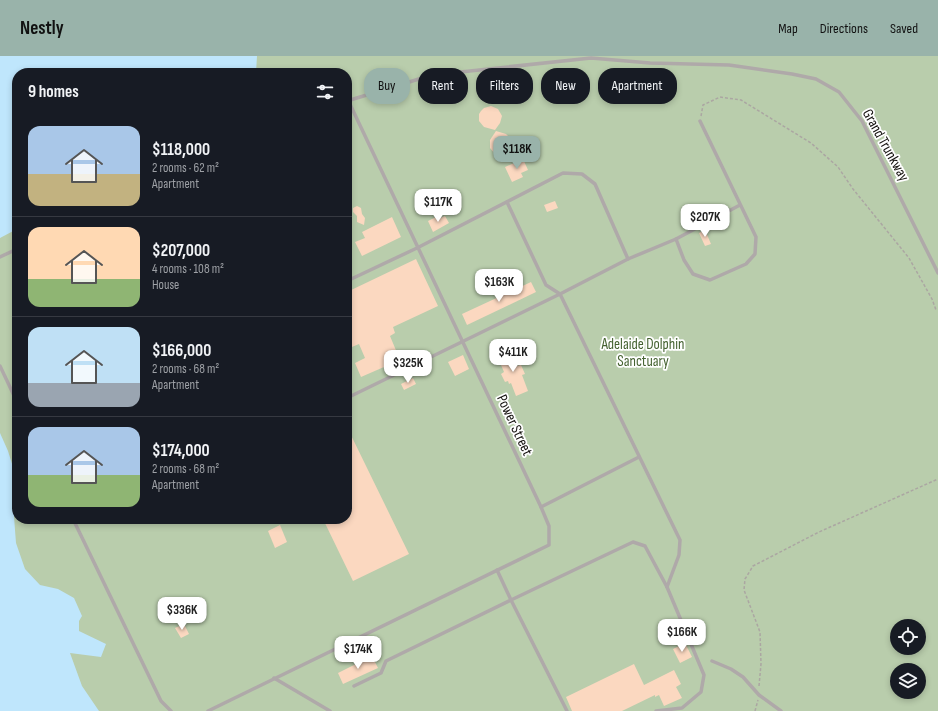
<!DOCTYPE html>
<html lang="en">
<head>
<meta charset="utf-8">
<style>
	body { margin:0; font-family:"Sofia Sans Condensed",sans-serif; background:#242831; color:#f1f3f6; height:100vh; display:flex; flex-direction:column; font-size:15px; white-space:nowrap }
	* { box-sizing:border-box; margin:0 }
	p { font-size:13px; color:#9ea1a6 }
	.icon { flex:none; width:22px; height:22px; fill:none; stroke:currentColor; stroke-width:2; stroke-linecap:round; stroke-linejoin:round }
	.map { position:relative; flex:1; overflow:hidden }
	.side { position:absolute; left:12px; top:12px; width:340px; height:456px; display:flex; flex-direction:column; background:#171b24; border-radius:16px; box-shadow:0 2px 6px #0003 }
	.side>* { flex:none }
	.banner { position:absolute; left:364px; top:12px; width:380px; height:36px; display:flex; gap:8px }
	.fabs { position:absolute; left:890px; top:563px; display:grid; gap:8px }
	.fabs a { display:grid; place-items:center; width:36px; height:36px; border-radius:50%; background:#171b24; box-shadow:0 2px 6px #0003; font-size:20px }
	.price { position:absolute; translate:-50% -34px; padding:0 9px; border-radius:8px; background:#fff; color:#222; font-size:13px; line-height:26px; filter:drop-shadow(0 1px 2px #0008) }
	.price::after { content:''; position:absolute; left:50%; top:24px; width:12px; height:9px; margin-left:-6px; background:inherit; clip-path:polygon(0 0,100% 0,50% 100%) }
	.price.selected { background:#99b3aa; color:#111 }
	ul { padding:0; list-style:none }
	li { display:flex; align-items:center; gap:12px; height:100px; padding:0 16px }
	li+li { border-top:1px solid #363941 }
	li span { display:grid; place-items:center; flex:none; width:112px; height:80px; border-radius:12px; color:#555 }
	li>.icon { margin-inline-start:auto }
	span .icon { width:48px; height:48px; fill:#fffc; stroke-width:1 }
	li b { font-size:17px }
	h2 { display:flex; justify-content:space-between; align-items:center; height:48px; padding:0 16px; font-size:17px }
	.chip { padding:0 14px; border-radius:16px; background:#171b24; box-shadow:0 2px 6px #0003; font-size:14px; line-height:36px }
	.chip.selected { background:#99b3aa; color:#111 }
	header { display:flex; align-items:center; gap:24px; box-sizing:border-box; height:56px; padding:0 20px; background:#99b3aa; color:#111 }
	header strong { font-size:19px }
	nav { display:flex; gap:22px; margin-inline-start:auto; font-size:14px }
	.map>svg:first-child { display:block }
</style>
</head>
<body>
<header>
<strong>Nestly</strong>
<nav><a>Map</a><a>Directions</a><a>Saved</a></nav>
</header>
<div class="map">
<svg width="938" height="655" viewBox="0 0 938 655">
	<rect width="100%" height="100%" fill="#fef8f4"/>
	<path fill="#b9cdac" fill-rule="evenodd" d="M 0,0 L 938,0 L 938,655 L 0,655 ZM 17,17 L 347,17 L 347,463 L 17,463 ZM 897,570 L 919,570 L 919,592 L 897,592 ZM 897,614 L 919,614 L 919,636 L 897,636 Z"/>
	<g fill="#bfe6fc">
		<polygon points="0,0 257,0 256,17 17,17 17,173 0,182"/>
		<polygon points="0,377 8,395 17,424 17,454 14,460 15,474 16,487 25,513 40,529 58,533 74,542 82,560 79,565 79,575 106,588 101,601 70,597 82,630 99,655 0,655"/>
	</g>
	<g fill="#fbd8c0">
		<polygon points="491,50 498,53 502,60 500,67 495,74 484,71 479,65 479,58 481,55 484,52"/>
		<polygon points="496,75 506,78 511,83 513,90 506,100 495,98 490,92 490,84"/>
		<polygon points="523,103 528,114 521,117 523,121 512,126 505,111"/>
		<polygon points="555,145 558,152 547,156 544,149"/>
		<polygon points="357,150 361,152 362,158 365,162 364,169 357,166 357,160 353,156 353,152"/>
		<polygon points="445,160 449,167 433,176 428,165 436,161 438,163"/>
		<polygon points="392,161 401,181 362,200 355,186 365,182 362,176"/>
		<polygon points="705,174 711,188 705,190 699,177"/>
		<polygon points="416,203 438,250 393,271 395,277 390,280 400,304 361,321 355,307 365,302 359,288 347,293 347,236"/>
		<polygon points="531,226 536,236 467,269 462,258"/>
		<polygon points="508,292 517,310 521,309 525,318 522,319 528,335 516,340 511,327 509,328 508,325 505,326 501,318 504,316 498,302 505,299 503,294"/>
		<polygon points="463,299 469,313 455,320 448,306"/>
		<polygon points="413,322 416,328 404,334 401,328"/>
		<polygon points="347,371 409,498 353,525 323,463 347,463"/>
		<polygon points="280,469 287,486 275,492 268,475"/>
		<polygon points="184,568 189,578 181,582 175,572"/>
		<polygon points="685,587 692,601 680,607 673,593"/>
		<polygon points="372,600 378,612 343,628 338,617"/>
		<polygon points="634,608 644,629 674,614 681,628 676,631 682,642 664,650 659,639 655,641 655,639 622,655 572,655 566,641"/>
	</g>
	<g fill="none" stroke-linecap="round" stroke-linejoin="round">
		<g stroke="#aba6a2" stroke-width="1.5" stroke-dasharray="3 2" stroke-linecap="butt">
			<polyline points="701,60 703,49 720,41 741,44 811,87 838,111 853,133 909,202 932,243 936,254"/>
			<polyline points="759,630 761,608 760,576 744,534 745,523 753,510 819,476 938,423"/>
			<polyline points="755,655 758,644"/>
		</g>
		<g stroke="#afa9a9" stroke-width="3.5">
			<polyline points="422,23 424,33"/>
			<polyline points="384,34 387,42"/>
			<polyline points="347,45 432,19 591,2 650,7 729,9 792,18 816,23 839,36 862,65 938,217"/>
			<polyline points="700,65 756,181 755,198 746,208 710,224 693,218 684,204 676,183 740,149"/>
			<polyline points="0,201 17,193"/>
			<polyline points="347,225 417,192 563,117 582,118 595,128 628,203"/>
			<polyline points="0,310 17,346"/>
			<polyline points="347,342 560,238 546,229 507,146"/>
			<polyline points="541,451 639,401"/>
			<polyline points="73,463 161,645 171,655"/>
			<polyline points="712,605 731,613 743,621 759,639 781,655"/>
			<polyline points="274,622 330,655"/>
			<polyline points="354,630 381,617 386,605 511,544 497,514"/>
			<polyline points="208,655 549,489 549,470 541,451 348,44"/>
			<polyline points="567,655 511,544 633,486 645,490 667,531"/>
			<polyline points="656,655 682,652 701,636 704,619 667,531 679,499 680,484 560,238 628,203 676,183"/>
		</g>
	</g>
	<g text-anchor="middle" stroke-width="3.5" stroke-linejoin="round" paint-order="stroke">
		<g font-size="15" fill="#14110e" stroke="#fff">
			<text transform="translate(886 89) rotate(61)" y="5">Grand Trunkway</text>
			<text transform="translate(515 369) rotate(65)" y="5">Power Street</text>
		</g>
		<g font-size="15" fill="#456231" stroke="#fff">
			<text x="643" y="293">Adelaide Dolphin<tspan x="643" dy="17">Sanctuary</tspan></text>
		</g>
	</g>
</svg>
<div class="fabs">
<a><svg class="icon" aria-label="locate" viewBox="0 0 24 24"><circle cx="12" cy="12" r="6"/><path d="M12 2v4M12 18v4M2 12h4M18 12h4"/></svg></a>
<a><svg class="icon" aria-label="layers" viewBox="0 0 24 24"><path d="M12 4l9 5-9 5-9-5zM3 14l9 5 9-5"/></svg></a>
</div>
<b class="price selected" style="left:517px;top:114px">$118K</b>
<b class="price" style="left:438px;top:167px">$117K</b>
<b class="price" style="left:705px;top:182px">$207K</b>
<b class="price" style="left:499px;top:247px">$163K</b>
<b class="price" style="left:513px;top:317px">$411K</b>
<b class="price" style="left:408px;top:328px">$325K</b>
<b class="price" style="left:182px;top:575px">$336K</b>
<b class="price" style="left:682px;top:597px">$166K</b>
<b class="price" style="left:358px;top:614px">$174K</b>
<div class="banner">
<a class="chip selected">Buy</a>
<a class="chip">Rent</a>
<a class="chip">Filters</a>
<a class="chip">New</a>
<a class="chip">Apartment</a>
</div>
<section class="side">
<h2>9 homes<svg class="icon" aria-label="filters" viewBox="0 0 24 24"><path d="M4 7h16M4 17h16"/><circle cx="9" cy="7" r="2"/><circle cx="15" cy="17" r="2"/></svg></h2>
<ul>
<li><span style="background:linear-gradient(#a9c7e8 60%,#c2b280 0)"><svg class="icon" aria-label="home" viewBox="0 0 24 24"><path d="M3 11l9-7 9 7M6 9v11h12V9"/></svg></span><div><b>$118,000</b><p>2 rooms · 62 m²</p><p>Apartment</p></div></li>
<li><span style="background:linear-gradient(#ffd9b3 65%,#8fb573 0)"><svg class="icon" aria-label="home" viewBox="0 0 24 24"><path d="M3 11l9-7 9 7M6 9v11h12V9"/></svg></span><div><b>$207,000</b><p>4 rooms · 108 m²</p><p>House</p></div></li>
<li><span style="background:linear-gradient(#bfe0f5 70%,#9aa5b1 0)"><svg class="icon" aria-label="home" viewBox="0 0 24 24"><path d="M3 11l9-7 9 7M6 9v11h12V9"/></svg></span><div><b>$166,000</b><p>2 rooms · 68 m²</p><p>Apartment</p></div></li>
<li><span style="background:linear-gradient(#a9c7e8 60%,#8fb573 0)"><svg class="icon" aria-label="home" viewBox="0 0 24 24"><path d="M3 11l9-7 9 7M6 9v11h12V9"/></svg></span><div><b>$174,000</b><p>2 rooms · 68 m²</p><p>Apartment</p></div></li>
</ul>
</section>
</div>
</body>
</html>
